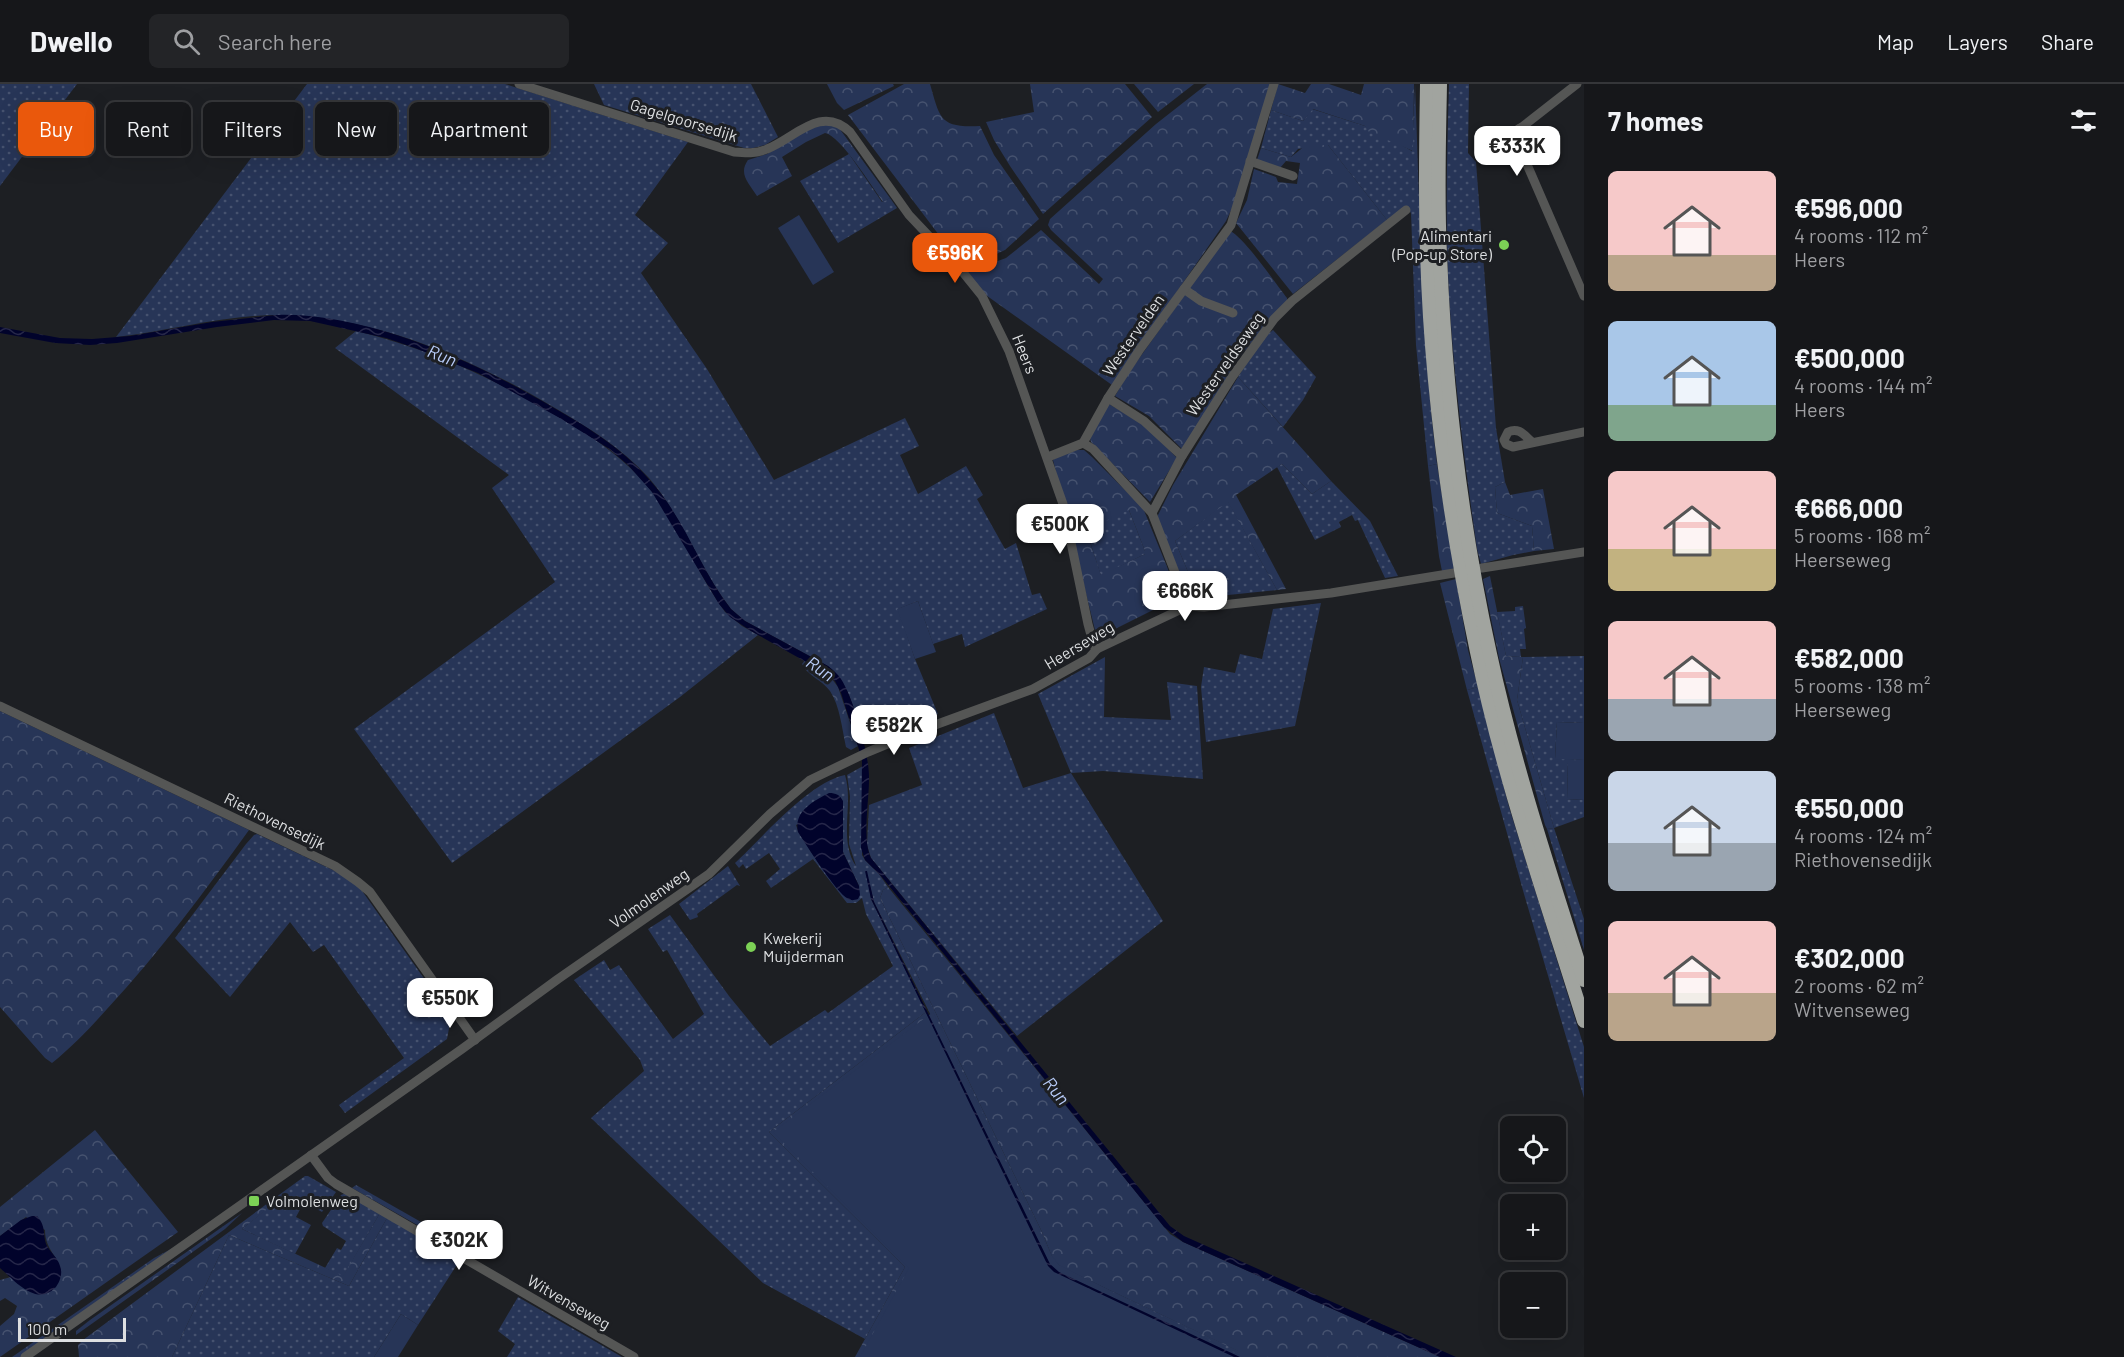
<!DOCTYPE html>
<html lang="en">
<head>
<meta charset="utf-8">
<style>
	body { margin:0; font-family:Barlow,sans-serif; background:#232427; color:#f1f3f6; height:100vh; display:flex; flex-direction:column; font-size:22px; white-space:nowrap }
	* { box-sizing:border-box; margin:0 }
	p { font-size:20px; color:#9e9fa2 }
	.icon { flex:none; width:33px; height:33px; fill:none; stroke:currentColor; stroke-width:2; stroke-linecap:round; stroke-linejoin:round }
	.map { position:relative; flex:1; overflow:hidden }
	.drawer { display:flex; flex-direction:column; background:#16171a; width:540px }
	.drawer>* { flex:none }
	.hud { position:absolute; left:18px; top:18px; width:570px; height:54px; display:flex; gap:12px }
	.buttons { position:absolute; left:1500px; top:1032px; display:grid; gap:12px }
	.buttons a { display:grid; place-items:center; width:66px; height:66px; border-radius:9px; background:#16171a; box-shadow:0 6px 24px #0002,0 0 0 2px #353639; font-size:30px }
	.scale { position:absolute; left:18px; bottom:15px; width:108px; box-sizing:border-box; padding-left:6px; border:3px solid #dddfe1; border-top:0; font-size:16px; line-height:21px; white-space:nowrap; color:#dddfe1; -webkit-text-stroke:4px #1d1f23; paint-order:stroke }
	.price { position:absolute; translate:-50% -51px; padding:0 14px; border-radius:12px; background:#fff; color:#222; font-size:20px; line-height:39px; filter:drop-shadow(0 2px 3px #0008) }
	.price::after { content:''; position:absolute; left:50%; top:36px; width:18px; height:14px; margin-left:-9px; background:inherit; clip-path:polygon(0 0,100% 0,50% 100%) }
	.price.on { background:#ea580c; color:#fff }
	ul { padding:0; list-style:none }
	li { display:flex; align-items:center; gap:18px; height:150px; padding:0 24px }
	li span { display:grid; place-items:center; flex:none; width:168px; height:120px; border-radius:9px; color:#555 }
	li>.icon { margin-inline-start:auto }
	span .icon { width:72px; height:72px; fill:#fffc; stroke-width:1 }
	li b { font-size:26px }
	h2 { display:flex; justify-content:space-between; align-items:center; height:72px; padding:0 24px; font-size:26px }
	.chip { padding:0 21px; border-radius:9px; background:#16171a; box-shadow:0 6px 24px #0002,0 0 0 2px #353639; font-size:21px; line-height:54px }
	.chip.on { background:#ea580c; color:#fff }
	header { display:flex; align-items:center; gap:36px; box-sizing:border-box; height:84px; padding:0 30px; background:#16171a; border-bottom:2px solid #353639 }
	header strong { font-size:28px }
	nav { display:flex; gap:33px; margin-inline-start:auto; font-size:21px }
	.search { width:420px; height:54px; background:#232427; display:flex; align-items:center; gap:15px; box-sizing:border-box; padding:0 21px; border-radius:9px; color:#9e9fa2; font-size:22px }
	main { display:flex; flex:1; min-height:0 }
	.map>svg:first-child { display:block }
</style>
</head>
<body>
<header>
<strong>Dwello</strong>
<div class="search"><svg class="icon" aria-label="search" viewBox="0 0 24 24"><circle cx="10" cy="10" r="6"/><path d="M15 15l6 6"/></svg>Search here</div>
<nav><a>Map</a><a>Layers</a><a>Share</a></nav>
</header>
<main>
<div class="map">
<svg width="1584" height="1273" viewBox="0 0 1584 1273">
	<defs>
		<pattern id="grass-dots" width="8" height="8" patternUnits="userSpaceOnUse" patternTransform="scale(1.5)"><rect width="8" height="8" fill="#273557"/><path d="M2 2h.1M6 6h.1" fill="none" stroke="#46526f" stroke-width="1.8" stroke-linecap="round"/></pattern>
		<pattern id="forest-crowns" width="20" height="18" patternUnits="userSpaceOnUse" patternTransform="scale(1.5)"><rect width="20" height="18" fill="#273557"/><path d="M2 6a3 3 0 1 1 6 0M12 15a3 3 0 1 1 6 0" fill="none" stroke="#46526f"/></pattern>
		<pattern id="water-waves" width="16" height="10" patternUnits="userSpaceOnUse" patternTransform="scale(1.5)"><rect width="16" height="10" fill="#01032b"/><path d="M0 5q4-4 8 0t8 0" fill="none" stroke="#262749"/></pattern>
	</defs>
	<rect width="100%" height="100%" fill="#1d1f23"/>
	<g fill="url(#grass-dots)" fill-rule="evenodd">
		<polygon points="0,0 77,0 0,102"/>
		<path d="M 307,0 L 505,0 L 688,58 L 635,131 L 668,159 L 641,189 L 707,285 L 774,396 L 905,334 L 919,362 L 900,371 L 918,410 L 966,382 L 983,411 L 977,415 L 1005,465 L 1016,459 L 1032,511 L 1040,509 L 1047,525 L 965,563 L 962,550 L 933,560 L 918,517 L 898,525 L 915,575 L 938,630 L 914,637 L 864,660 C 856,633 851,600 828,582 L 745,537 L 731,525 C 699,484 683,433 649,394 C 622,364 589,344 555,324 C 472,275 376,232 278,231 C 224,231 170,247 116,253 Z"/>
		<polygon points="594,0 751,0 778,53 765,61 753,64 744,64 604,21"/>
		<path d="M 1415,0 C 1420,127 1421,252 1437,380 L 1428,382 L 1416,261 L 1411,129 L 1406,123 L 1387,136 L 1328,61 L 1298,65 L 1291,73 L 1261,64 L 1271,26 L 1303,37 L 1312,25 L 1365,42 L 1412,67 Z"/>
		<path d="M 1449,0 L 1469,0 L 1468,69 L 1476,78 L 1496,344 L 1505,398 L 1495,403 L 1497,429 L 1532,442 L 1534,467 L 1513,471 L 1481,480 L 1477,465 C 1465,381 1454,296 1449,211 C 1445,141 1447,70 1449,0 Z"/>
		<polygon points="849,70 882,118 890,114 897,124 838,159 800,97"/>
		<polygon points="1273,246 1316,293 1303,316 1283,343 1238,293 1260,257"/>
		<path d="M 356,247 C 426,264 489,292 550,328 C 589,350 626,374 654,410 C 681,446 698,491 725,528 L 742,542 L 758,551 L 680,613 L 452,779 L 354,645 L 555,498 L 492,404 L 509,391 L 335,264 Z"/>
		<polygon points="1282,380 1312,410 1331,397 1370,437 1398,492 1385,494 1358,436 1355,437 1352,431 1339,438 1341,443 1315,456 1277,383"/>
		<polygon points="1228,417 1277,506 1199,514 1175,457"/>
		<polygon points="1126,426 1129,426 1145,467 1145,470 1101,492 1086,445"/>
		<polygon points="1321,519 1295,642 1206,658 1201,603 1204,583 1235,589 1240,570 1262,575 1273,525"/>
		<polygon points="1523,522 1526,544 1524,545 1526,565 1520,565 1521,573 1506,572 1497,528 1515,527 1515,523"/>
		<polygon points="1584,572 1584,639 1557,638 1555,674 1584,676 1584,678 1568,678 1567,715 1584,716 1584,733 1554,744 1584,835 1584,866 1547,745 1554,744 1517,616 1523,573"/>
		<polygon points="1105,573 1104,633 1171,636 1167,598 1197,602 1203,695 1103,687 1071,689 1163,837 1017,952 871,774 867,761 869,721 922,701 909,664 994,629 1023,704 1071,689 1038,610"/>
		<polygon points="1478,603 1509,723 1584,963 1584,1014 1524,810 1467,606"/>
		<path d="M 863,682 L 862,771 L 865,776 L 879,790 L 888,803 L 883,806 L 880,814 L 1042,1148 L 1053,1175 L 1061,1183 L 1239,1267 L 1236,1271 L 1059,1187 L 874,818 L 866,786 L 871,815 L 926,928 L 769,1048 L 905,1183 L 865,1255 L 763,1199 L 591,1034 L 644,987 L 640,976 L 574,896 L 604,876 L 610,886 L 619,881 L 673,955 L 704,930 L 667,866 L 663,868 L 648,845 L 670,831 L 729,912 L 770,962 L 825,926 L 828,929 L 893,882 L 866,830 L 862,814 L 856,819 L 847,819 L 813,775 L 771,804 L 766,797 L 780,785 L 769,769 L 746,785 L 743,780 L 739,784 L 735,779 C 763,753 808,699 845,691 C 854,720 838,756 856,782 L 849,760 L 850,712 L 847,691 ZM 843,717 L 843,768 L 859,802 L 843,809 L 821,783 L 798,747 L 796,741 Z"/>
		<polygon points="257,750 337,788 360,804 447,927 450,939 447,955 345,1029 339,1021 404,974 324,861 313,868 290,838 230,913 175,854 246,760 254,751"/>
		<polygon points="728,782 740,802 737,801 697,830 698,833 690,836 679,820"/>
		<polygon points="305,1092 308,1092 336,1108 322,1128 304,1118 296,1133 311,1141 295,1170 242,1145 270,1122 268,1119"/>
		<polygon points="346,1109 380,1129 343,1193 325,1184 337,1164 341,1166 346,1157 323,1142 322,1139 341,1111"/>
		<polygon points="387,1134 460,1176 418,1241 401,1230 374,1273 172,1273 229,1151 349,1202"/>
		<polygon points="518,1213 622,1273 507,1273 515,1260 498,1247"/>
	</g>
	<g fill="url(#forest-crowns)" fill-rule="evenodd">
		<polygon points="827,0 893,0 894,2 844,26 837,19"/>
		<path d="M 904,0 L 930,0 C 940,35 940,44 980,42 L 994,71 L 1039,135 L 1005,166 L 986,175 L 987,181 L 1006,174 L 1041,146 L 1099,200 L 1103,195 L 1051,146 L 1048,141 L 1050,135 L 1156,40 L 1207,0 L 1270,0 L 1235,118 L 1226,137 L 1112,301 L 983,209 L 848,31 Z"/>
		<polygon points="1030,0 1125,0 1152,33 1043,130 1010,82 994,56 986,38 1034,28"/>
		<polygon points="1134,0 1194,0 1158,28"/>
		<polygon points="1278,0 1305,9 1311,0 1329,0 1361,11 1364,0 1414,0 1413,67 1369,48 1365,42 1313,25 1303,37 1271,26"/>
		<path d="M 824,38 L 839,44 L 890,114 L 883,118 C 872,103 841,52 825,49 L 806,58 L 782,73 L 792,92 L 757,112 C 749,99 738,90 748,76 L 767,70 L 801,49 Z"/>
		<polygon points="1306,61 1328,61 1387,136 1293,210 1236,139 1247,116 1254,85 1276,93 1278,98 1297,100 1300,79 1286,77 1280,84 1257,76 1261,64 1291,73"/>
		<path d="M 1230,147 C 1244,153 1275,199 1287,214 L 1287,219 L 1255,254 L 1237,277 L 1183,366 L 1149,332 L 1115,312 L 1128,290 Z"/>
		<polygon points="1238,293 1331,397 1312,410 1282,380 1236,411 1286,505 1277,506 1228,418 1175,457 1199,514 1190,515 1157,433 1173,401"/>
		<polygon points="1109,320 1146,342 1177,374 1150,418 1091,358 1089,350"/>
		<path d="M 1077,366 L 1084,366 L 1092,373 L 1143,424 L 1181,517 L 1161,522 L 1097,554 L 1053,376 L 1057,373 ZM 1129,426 L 1145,467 L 1145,470 L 1101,491 L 1086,446 Z"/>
		<polygon points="1437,380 1454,485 1442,487 1439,472 1428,382"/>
		<polygon points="1505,398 1510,411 1543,405 1554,465 1534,467 1532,442 1497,429 1495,403"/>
		<polygon points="1490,492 1506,572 1523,573 1517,616 1554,744 1547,745 1545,741 1499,574 1483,495"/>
		<polygon points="1456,495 1468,566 1478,603 1467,606 1440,499"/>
		<path d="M 805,576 L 829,591 L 838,603 L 858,662 L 851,666 L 846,663 C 842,645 840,622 830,607 C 822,596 808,592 802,580 Z"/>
		<path d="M 0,627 L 249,746 C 205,807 159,869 107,925 C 90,944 72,963 52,979 L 45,974 L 0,923 Z"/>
		<polygon points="888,803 1170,1150 1183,1158 1440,1273 1240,1273 1236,1271 1238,1267 1061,1183 1053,1175 1042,1148 880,814 883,806"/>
		<polygon points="926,928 930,937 917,1182 864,1273 855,1273 905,1183 769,1048"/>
		<path d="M 95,1046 L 178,1148 L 0,1273 L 0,1242 L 14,1230 L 17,1222 L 5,1214 L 0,1217 L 0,1196 L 11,1193 L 15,1197 L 58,1198 C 67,1175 45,1171 45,1146 L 26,1133 L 0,1152 L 0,1123 Z"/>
		<polygon points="356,1101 458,1159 456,1163 352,1104"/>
		<polygon points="268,1119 271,1122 242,1145 343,1192 380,1129 387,1134 349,1202 229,1151 172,1273 79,1273 78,1261 83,1256"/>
		<polygon points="242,1129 225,1145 76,1251 76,1247 90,1236"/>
		<polygon points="186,1157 22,1273 12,1273 154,1174"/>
	</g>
	<g fill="#273557">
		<polygon points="799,131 834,188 813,201 778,144"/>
		<polygon points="918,517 936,568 915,575 897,525"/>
		<polygon points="1557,638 1584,639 1584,676 1555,675"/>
		<polygon points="1568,678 1584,678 1584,716 1567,715"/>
		<polygon points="933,928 1052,1172 1059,1181 1243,1273 860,1273 909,1184 773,1048"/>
		<polygon points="401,1230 418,1241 398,1273 374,1273"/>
	</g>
	<g fill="url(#water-waves)">
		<path d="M 276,231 C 367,228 476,278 554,324 C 591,345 626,367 654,401 C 686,438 701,487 731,525 L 745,537 L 828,582 C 833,586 838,590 841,595 C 854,615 870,672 869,696 C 869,718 862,755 871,774 L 1170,1142 L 1184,1152 L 1456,1273 L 1440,1273 L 1183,1158 L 1164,1143 L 881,792 L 865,776 L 861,764 L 862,675 L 841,609 L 835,597 L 824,588 L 751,547 L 730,533 L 719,520 L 652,408 L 628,381 L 608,364 L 558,333 L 478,289 L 415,264 L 386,254 L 310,237 L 274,236 L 217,243 L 117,259 L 90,261 L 55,259 L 0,249 L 0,243 L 60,254 L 92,255 L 130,252 L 212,238 Z"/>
		<path d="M 829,709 C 836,709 840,711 843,717 L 843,768 L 859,802 L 860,811 L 858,815 C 854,816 852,817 848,815 C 835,807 807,762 798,748 C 793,727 814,717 829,709 Z"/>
		<polygon points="865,787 867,787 874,818 1050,1180 1059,1188 1240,1273 1234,1273 1054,1188 1048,1182 871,815"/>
		<path d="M 32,1132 L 37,1132 C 47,1143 42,1151 47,1162 C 51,1169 58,1174 60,1182 C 63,1189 60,1198 55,1204 C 36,1223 14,1196 0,1184 L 0,1152 L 21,1136 Z"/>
	</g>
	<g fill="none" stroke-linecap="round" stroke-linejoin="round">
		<g stroke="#555655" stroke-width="9">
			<path d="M 519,0 L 734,68 C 745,69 756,70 767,65 C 795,54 821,20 850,48 L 909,131 L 961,186 L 982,212 L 1009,267 L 1063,420 L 1088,540 L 1094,562 L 1097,565"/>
			<polyline points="1577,0 1522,43 1517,53 1519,62 1584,212"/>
			<polyline points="1494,63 1520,44"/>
			<polyline points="1250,77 1293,92"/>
			<polyline points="1184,205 1201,217 1233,229"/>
			<polyline points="1108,314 1144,337 1182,372"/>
			<path d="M 1532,358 C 1524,351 1519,343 1508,348 L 1504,356 L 1506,360 L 1513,363 L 1584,348"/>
			<polyline points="1083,359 1093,365 1152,429 1188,522"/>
			<polyline points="1048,373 1083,359 1108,314 1140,265 1231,141 1274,0"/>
			<polyline points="1152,429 1182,372 1232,293 1274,235 1292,217 1406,126"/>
			<polyline points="1482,484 1584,468"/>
			<polyline points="0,622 335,782 358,798 370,808 475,956"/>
			<path d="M 909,651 C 920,652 928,650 935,641"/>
			<polyline points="311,1071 328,1094 336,1100 634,1273"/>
			<polyline points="25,1273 462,965 558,895 709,790 770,730 810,696 868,668 909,651 919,644 935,641 1033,605 1089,574 1097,565 1188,522 1204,523 1331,509 1454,489"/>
		</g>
		<g stroke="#a1a49f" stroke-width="14">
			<path d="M 1427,0 C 1426,56 1425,112 1427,168 C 1431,302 1449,436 1477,568 C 1503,693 1546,815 1584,937"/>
			<path d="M 1440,0 C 1439,57 1437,113 1440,170 C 1445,304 1461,439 1490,570 C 1514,681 1550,789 1584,896"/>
		</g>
	</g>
	<g fill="#7cd155" stroke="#1d1f23" stroke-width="2">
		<circle cx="1504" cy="161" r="6"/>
		<circle cx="751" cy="863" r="6"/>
		<rect x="248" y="1111" width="12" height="12" rx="3"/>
	</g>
	<g text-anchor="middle" stroke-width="6" stroke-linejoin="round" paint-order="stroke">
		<g font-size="16" fill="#dddfe1" stroke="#1d1f23">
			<text transform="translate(684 36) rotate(17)" y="6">Gagelgoorsedijk</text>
			<text transform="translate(1133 251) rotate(-55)" y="6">Westervelden</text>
			<text transform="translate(1025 270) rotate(68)" y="6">Heers</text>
			<text transform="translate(1225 280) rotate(-55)" y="6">Westerveldseweg</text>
			<text transform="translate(1079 561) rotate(-31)" y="6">Heerseweg</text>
			<text transform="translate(275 737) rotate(26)" y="6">Riethovensedijk</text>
			<text transform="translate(649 814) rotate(-35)" y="6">Volmolenweg</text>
			<text transform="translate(569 1218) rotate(30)" y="6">Witvenseweg</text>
		</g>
		<g font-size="16" fill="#dddfe1" stroke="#1d1f23" text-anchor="start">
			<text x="1492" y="158" text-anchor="end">Alimentari<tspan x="1492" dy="18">(Pop-up Store)</tspan></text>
			<text x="763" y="860">Kwekerij<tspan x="763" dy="18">Muijderman</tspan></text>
			<text x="266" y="1123">Volmolenweg</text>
		</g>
		<g font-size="18" font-style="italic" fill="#b7cbf8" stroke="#1d1f23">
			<text transform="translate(442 272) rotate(22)" y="6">Run</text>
			<text transform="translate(820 585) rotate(35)" y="6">Run</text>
			<text transform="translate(1056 1007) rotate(51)" y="6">Run</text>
		</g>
	</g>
</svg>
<div class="buttons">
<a><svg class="icon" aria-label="locate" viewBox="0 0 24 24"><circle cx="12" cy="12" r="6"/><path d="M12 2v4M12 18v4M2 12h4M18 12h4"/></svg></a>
<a>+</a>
<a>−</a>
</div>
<div class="scale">100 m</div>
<b class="price" style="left:1517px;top:93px">€333K</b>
<b class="price on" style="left:955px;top:200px">€596K</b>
<b class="price" style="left:1060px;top:471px">€500K</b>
<b class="price" style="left:1185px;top:538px">€666K</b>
<b class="price" style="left:894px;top:672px">€582K</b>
<b class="price" style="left:450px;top:945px">€550K</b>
<b class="price" style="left:459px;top:1187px">€302K</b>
<div class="hud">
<a class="chip on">Buy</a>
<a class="chip">Rent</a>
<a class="chip">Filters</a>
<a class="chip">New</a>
<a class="chip">Apartment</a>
</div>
</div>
<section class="drawer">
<h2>7 homes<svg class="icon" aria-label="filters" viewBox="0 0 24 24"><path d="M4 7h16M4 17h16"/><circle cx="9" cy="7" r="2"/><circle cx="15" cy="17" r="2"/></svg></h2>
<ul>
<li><span style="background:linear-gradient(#f6c9c9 70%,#b9a48a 0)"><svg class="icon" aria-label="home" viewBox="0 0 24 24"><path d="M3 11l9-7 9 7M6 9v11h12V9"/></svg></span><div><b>€596,000</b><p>4 rooms · 112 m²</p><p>Heers</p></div></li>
<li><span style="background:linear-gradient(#a9c7e8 70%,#7fa58c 0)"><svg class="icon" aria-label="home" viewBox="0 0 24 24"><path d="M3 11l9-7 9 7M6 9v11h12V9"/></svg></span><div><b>€500,000</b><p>4 rooms · 144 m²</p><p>Heers</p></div></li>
<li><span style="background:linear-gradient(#f6c9c9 65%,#c2b280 0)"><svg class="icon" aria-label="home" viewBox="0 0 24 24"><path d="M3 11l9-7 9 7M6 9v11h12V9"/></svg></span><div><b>€666,000</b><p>5 rooms · 168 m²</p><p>Heerseweg</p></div></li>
<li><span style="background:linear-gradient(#f6c9c9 65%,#9aa5b1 0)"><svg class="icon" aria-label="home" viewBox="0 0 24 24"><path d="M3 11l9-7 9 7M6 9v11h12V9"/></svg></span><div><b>€582,000</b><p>5 rooms · 138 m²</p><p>Heerseweg</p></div></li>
<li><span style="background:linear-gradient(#c9d6e8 60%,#9aa5b1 0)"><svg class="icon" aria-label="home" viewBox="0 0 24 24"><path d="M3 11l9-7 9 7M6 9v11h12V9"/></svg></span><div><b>€550,000</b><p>4 rooms · 124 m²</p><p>Riethovensedijk</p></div></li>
<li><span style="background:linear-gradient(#f6c9c9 60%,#b9a48a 0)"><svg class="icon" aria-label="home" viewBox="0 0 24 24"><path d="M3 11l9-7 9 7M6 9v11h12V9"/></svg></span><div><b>€302,000</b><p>2 rooms · 62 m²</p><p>Witvenseweg</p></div></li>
</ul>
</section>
</main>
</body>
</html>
